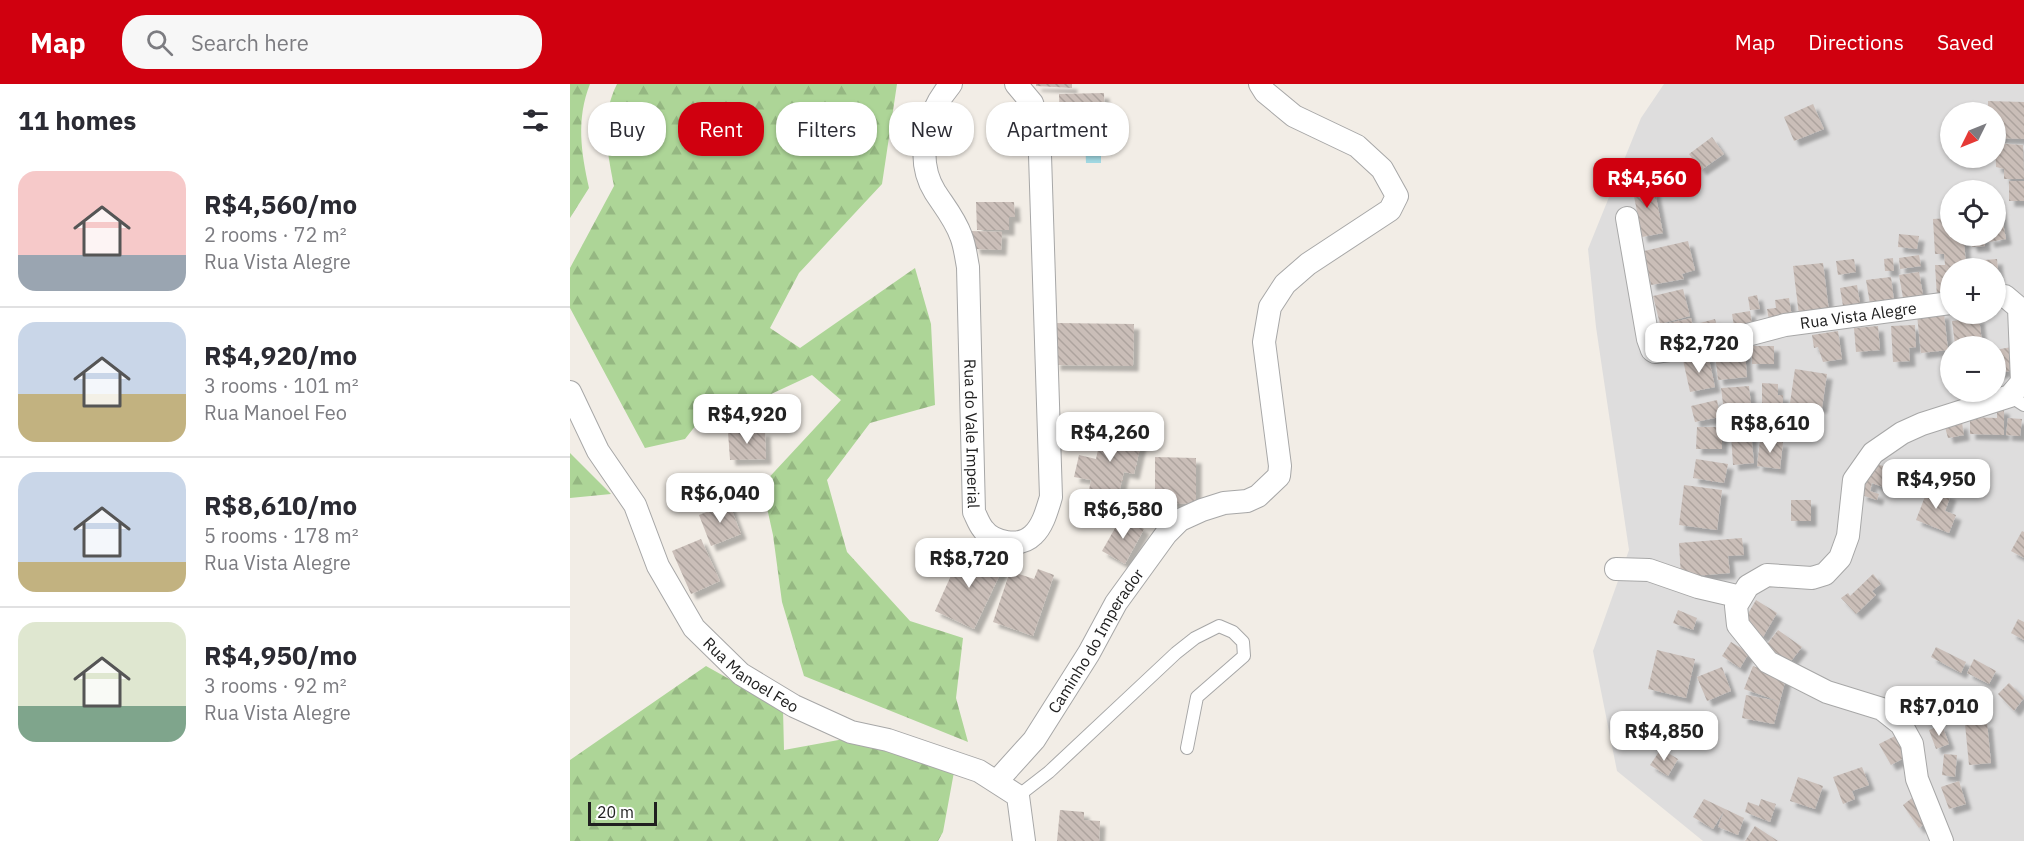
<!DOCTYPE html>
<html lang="en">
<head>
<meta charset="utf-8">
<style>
	body { margin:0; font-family:"IBM Plex Sans",sans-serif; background:#f7f7f7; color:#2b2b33; height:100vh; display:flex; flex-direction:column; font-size:22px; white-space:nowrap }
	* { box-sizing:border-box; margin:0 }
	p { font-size:20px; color:#7c7c81 }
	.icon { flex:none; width:33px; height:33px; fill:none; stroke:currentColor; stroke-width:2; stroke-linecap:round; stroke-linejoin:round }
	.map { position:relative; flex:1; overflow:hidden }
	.side { display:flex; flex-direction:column; background:#fff; width:570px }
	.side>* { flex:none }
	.banner { position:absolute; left:18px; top:18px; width:570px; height:54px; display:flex; gap:12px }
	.needle { width:39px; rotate:227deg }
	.tools { position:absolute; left:1370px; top:18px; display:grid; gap:12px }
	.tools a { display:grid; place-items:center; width:66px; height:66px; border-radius:50%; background:#fff; box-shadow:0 2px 4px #0004; font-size:30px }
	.scale { position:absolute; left:18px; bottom:15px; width:69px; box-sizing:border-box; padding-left:6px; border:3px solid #202020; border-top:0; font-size:16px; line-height:21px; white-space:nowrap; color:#202020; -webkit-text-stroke:4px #fff; paint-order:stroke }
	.price { position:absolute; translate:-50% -51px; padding:0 14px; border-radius:12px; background:#fff; color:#222; font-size:20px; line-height:39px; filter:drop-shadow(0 2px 3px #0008) }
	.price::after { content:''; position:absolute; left:50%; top:36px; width:18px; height:14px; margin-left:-9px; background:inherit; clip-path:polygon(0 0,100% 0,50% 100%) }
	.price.on { background:#d0000f; color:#fff }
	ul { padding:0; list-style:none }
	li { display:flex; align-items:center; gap:18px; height:150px; padding:0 18px }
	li+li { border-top:2px solid #e1e1e2 }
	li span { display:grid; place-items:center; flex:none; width:168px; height:120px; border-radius:18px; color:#555 }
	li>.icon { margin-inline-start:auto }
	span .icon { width:72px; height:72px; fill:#fffc; stroke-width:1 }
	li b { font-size:26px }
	h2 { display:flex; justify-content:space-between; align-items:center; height:72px; padding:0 18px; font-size:26px }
	.tag { padding:0 21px; border-radius:24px; background:#fff; box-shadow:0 2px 4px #0004; font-size:21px; line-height:54px }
	.tag.on { background:#d0000f; color:#fff }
	header { display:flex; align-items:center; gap:36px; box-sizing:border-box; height:84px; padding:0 30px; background:#d0000f; color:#fff }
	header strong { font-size:28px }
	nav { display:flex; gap:33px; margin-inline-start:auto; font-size:21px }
	.search { width:420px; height:54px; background:#f7f7f7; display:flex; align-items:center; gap:15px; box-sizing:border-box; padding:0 21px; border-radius:24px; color:#7c7c81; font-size:22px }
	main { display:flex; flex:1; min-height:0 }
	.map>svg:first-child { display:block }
</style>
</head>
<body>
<header>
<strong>Map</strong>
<div class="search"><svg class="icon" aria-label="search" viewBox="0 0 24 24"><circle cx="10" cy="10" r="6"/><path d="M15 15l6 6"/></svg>Search here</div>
<nav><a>Map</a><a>Directions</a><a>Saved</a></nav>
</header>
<main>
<section class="side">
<h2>11 homes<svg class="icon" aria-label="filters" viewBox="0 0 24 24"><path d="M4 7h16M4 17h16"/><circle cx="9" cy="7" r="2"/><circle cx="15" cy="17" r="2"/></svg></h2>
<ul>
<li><span style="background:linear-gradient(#f6c9c9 70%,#9aa5b1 0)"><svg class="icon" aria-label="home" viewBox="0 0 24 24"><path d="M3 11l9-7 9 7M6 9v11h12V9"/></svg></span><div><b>R$4,560/mo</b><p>2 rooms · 72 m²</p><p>Rua Vista Alegre</p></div></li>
<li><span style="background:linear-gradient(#c9d6e8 60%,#c2b280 0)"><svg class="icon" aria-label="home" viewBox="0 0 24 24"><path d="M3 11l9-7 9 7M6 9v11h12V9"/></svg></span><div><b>R$4,920/mo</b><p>3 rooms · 101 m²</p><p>Rua Manoel Feo</p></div></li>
<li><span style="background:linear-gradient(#c9d6e8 75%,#c2b280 0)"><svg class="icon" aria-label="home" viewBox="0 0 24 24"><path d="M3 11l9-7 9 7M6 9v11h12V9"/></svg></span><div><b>R$8,610/mo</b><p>5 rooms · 178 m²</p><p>Rua Vista Alegre</p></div></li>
<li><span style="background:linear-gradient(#dfe7d0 70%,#7fa58c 0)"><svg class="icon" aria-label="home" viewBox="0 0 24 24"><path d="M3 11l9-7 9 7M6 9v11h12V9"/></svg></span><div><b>R$4,950/mo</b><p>3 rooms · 92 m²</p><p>Rua Vista Alegre</p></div></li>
</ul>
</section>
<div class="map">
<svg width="1454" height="757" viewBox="0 0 1454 757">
	<defs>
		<pattern id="forest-firs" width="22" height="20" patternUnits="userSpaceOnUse" patternTransform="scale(1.5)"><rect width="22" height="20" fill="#add597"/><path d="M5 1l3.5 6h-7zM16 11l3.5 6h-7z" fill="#95b782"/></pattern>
		<pattern id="water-waves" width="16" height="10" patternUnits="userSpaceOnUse" patternTransform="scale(1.5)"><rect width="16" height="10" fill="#a2d9e3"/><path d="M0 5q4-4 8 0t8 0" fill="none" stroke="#8bbac2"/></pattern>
		<pattern id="building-back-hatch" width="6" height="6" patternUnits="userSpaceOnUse" patternTransform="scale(1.5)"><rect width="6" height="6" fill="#cabeb8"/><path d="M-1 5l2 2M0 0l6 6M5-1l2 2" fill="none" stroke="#ada39e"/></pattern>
		<filter id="shadow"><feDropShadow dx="5.5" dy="5.5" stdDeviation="1.5" flood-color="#0004"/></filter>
	</defs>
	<rect width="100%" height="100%" fill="#f2ede6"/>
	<path fill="#dedddd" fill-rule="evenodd" d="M 1094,0 L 1454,0 L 1454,757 L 1133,757 L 1047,687 L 1023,567 L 1059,466 L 1026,243 L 1018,165 L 1071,34 ZM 1380,28 L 1425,28 L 1425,74 L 1380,74 ZM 1380,106 L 1425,106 L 1425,152 L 1380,152 ZM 1380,184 L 1425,184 L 1425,230 L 1380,230 ZM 1380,262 L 1425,262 L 1425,308 L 1380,308 Z"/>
	<g fill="url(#forest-firs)">
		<path d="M 0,0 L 20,0 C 6,35 11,68 19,104 L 0,134 Z"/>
		<path d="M 47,0 L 327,0 L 312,100 L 229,189 L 200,244 L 230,264 L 345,184 L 361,240 L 365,321 L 300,339 L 257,396 L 277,468 L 340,537 L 393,554 L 386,614 L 398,658 L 234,592 L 212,518 L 203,451 L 192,401 L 271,316 L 242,291 L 199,311 L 149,312 L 115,355 L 75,364 L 0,224 L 0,184 L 44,102 C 37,66 30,34 47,0 Z"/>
		<polygon points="0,369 41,410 0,414"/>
		<polygon points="136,582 213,625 214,666 285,653 384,688 373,748 368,757 0,757 0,676"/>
	</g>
	<polygon fill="url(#water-waves)" points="531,53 531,79 516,79 515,54"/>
	<g fill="url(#building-back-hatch)" filter="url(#shadow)">
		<polygon points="466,0 502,0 502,4 466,2"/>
		<polygon points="534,9 535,46 490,47 489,10"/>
		<polygon points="1418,17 1454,18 1454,55 1425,54 1425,28 1418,28"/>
		<polygon points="1243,20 1254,45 1224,57 1214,33"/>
		<polygon points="1142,53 1154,70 1131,86 1119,70"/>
		<polygon points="1425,59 1453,61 1454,95 1434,95 1434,85 1426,83"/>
		<rect x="1439" y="97" width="15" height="20"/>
		<polygon points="1083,98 1093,149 1072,153 1062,102"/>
		<polygon points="1425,113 1428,113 1436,155 1419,158 1418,152 1425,152"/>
		<polygon points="406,118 444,118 445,133 439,133 439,146 407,146"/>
		<polygon points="1380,134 1380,152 1394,152 1396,184 1380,184 1380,212 1367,213 1365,181 1375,181 1374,170 1365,170 1363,135"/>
		<polygon points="401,147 432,148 431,166 405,165"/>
		<polygon points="1329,150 1349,152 1347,165 1328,163"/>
		<polygon points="1400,152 1414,152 1415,162 1402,163"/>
		<polygon points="1118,157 1125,186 1112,190 1114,195 1081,201 1074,167"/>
		<polygon points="1349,171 1351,182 1330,185 1329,174"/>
		<polygon points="1323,174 1324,187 1315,187 1314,175"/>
		<polygon points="1284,175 1286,188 1268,191 1266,177"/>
		<polygon points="1427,175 1430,206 1425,206 1425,184 1403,184 1402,177"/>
		<polygon points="1253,179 1259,227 1229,231 1223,182"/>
		<polygon points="1349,188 1353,211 1333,214 1329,191"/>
		<polygon points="1321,193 1324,217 1300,220 1296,196"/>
		<polygon points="1287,201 1290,219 1273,222 1270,204"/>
		<polygon points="1113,205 1120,232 1090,240 1083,212"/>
		<polygon points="1187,211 1190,225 1180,226 1178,213"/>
		<polygon points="1219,214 1222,233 1199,236 1197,225 1206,224 1205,216"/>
		<polygon points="1180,227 1183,245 1165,248 1162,230"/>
		<polygon points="1374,229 1378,266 1351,269 1347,231"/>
		<polygon points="1121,234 1126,256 1095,262 1090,241"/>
		<polygon points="1409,234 1412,258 1385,261 1382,237"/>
		<polygon points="1145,235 1150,253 1135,257 1130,239"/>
		<polygon points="486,239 564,240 563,282 485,281"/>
		<polygon points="1345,241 1346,263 1339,264 1340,277 1323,278 1321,242"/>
		<polygon points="1308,242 1310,266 1286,268 1284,244"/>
		<polygon points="1268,247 1272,275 1253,278 1248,263 1244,264 1242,251"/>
		<rect x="1182" y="262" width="22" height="18"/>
		<polygon points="1447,262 1445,286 1428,289 1425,266"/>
		<polygon points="1175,268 1177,293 1148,296 1145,270"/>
		<polygon points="1138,271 1145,303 1120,308 1113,276"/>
		<polygon points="1225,285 1257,290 1252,324 1220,319"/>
		<polygon points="1192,299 1208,300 1208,311 1213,311 1213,323 1192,323"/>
		<polygon points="1179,302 1183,340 1156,343 1151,304"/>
		<polygon points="1147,316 1150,333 1125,338 1121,322"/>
		<polygon points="1427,324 1434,325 1434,351 1400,350 1400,333 1427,334"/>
		<polygon points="1188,325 1225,327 1224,347 1187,345"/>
		<polygon points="1438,334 1452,335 1450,352 1436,351"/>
		<polygon points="1392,339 1394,351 1378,354 1375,343"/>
		<polygon points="533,343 573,351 564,390 554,388 547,417 518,411 521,396 504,393 509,371 526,375"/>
		<polygon points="1127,343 1152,343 1152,365 1126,365"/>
		<polygon points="195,347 196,375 160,376 158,348"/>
		<polygon points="1181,348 1184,379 1163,381 1161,350"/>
		<polygon points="1190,356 1213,358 1210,385 1187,382"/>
		<polygon points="585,373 626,374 626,420 585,419"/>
		<polygon points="1126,375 1158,380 1154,399 1123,394"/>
		<polygon points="1301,378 1319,384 1313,403 1302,399 1300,407 1309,410 1307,416 1291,411"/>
		<polygon points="1114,401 1152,406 1147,446 1109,441"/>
		<polygon points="1359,402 1381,411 1375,427 1386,431 1379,449 1346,436"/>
		<rect x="1221" y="416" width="20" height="21"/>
		<polygon points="159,419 171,450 141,462 129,431"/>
		<polygon points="552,432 574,445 555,480 532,467"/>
		<polygon points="1452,447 1454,448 1454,474 1441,467"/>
		<polygon points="1172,454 1174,471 1158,472 1160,489 1111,493 1109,459"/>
		<polygon points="131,455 150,497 121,510 102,467"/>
		<polygon points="393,465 433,484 404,545 365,527"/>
		<polygon points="468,485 484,491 463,552 423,538 440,487 464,495"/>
		<polygon points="1303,490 1311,500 1302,507 1306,511 1286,530 1271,514 1278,509 1280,512"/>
		<polygon points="1186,516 1207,529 1193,553 1172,540"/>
		<polygon points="1108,526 1127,534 1123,546 1103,539"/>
		<polygon points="1448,535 1454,538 1454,556 1441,549"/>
		<polygon points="1208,546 1232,563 1218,581 1195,563"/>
		<polygon points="1161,558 1179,569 1170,584 1152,572"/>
		<polygon points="1366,563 1396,578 1391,589 1361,573"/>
		<polygon points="1087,566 1125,575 1116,614 1078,605"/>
		<polygon points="1404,575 1426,587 1419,600 1397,589"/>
		<polygon points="1183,582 1216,594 1204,640 1172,634 1176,611 1208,617 1174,605"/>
		<polygon points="1152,583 1161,607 1137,617 1127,593"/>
		<polygon points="1439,599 1454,614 1444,627 1428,610"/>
		<polygon points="1417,638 1421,679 1399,681 1395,640"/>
		<polygon points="1372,641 1379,660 1366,665 1359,646"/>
		<polygon points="1325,652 1336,673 1321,681 1309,660"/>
		<polygon points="1091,665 1108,675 1098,692 1080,681"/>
		<polygon points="1374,670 1387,671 1385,693 1372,691"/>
		<polygon points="1292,683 1299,701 1282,707 1285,715 1273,720 1263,693"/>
		<polygon points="1228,693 1253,702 1245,725 1220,717"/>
		<polygon points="1389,697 1396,720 1379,725 1371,703"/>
		<polygon points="1342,714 1358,737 1349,744 1333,721"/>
		<polygon points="1134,715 1174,734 1168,751 1148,743 1154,727 1143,745 1123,733"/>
		<polygon points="1191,715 1206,720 1200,738 1175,728 1178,718 1189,722"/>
		<polygon points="490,726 514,728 514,736 530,737 529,757 487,757"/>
		<polygon points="1185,742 1208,757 1175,757"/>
	</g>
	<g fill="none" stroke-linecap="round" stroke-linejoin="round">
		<defs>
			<g id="service">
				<polyline points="1440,312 1454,321"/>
				<polyline points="448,712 479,688 606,569 625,554 649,542 663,548 673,558 674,572 627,613 617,664"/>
			</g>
			<g id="minor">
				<path id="s1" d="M 381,0 C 357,28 344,74 365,108 C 374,122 385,135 391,152 C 395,162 396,173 398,183 L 404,428 C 407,434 409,440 413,445 C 423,459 450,464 463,451 C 473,442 477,426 481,413 L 469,40 L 462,19 L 446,0"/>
				<path id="s2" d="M 1057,134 L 1078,255 L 1082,266 L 1085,268 L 1147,259 L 1215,241 L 1380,219"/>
				<path id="s3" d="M 0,308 L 28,367 L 65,421 L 88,482 L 124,544 L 171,590 L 224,622 L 281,648 L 318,656 L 409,687 L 448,712 L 454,757"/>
				<polyline points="1046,485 1079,486 1128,503 1171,513"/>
				<path id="s4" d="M 427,697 L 464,656 L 519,569 L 546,519 L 596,450 L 610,436 L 632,426 L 654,419 L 677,417 L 688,412 L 709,392 L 710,382 L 694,258 L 700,223 L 715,200 L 738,180 L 820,126 L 827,112 L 812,85 L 787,62 L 724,32 L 695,8 L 690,0"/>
				<polyline points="1372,757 1347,695 1342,660 1331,640 1312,625 1257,608 1198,578 1168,541 1166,522 1178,502 1197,491 1242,494 1255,490 1270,474 1278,452 1284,396 1303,369 1332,349 1352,340 1440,312 1452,298 1449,224 1435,212 1425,213"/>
			</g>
		</defs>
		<use href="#service" stroke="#a7a7a7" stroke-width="14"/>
		<use href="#minor" stroke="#a7a7a7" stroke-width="24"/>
		<use href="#service" stroke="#fff" stroke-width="12"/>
		<use href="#minor" stroke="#fff" stroke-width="22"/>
	</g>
	<g text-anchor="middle" stroke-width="5" stroke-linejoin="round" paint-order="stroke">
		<g font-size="16" fill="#202020" stroke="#fff">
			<text dy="6" stroke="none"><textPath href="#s2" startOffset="345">Rua Vista Alegre</textPath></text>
			<text dy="6" stroke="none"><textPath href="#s1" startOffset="366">Rua do Vale Imperial</textPath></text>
			<text dy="6" stroke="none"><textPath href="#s4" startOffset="172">Caminho do Imperador</textPath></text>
			<text dy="6" stroke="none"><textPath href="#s3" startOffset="342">Rua Manoel Feo</textPath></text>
		</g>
	</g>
</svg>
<div class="tools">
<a><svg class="needle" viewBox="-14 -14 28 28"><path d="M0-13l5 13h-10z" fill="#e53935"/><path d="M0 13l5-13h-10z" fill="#7c7c81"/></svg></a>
<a><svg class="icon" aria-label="locate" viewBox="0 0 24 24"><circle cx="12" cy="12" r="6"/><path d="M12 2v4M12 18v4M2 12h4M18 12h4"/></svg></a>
<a>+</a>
<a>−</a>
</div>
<div class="scale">20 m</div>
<b class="price on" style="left:1077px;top:125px">R$4,560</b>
<b class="price" style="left:1129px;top:290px">R$2,720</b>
<b class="price" style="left:177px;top:361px">R$4,920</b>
<b class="price" style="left:1200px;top:370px">R$8,610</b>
<b class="price" style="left:540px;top:379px">R$4,260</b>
<b class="price" style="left:1366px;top:426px">R$4,950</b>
<b class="price" style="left:150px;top:440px">R$6,040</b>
<b class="price" style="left:553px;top:456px">R$6,580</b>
<b class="price" style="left:399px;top:505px">R$8,720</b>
<b class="price" style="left:1369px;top:653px">R$7,010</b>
<b class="price" style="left:1094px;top:678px">R$4,850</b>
<div class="banner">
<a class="tag">Buy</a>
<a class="tag on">Rent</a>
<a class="tag">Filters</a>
<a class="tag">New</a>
<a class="tag">Apartment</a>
</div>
</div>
</main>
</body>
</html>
